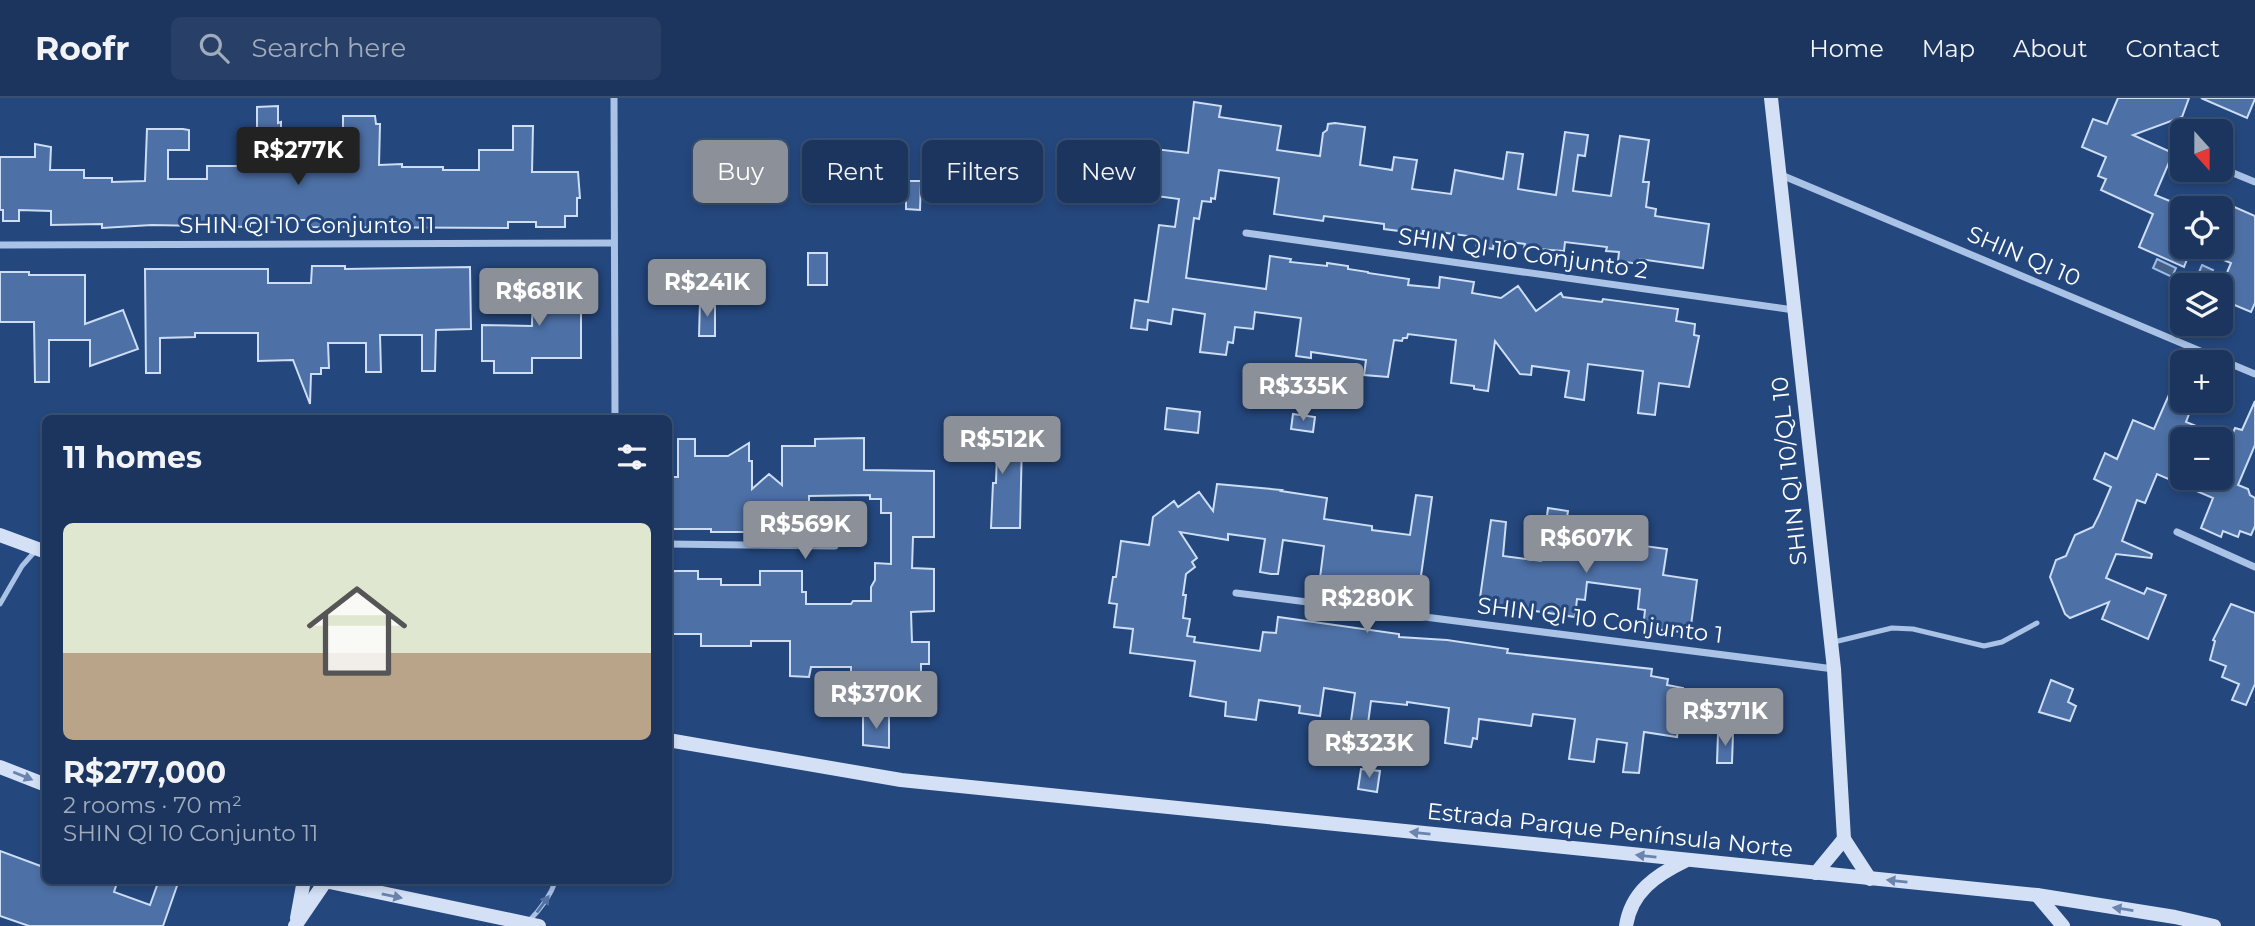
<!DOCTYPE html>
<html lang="en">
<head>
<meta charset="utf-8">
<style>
	body { margin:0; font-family:Montserrat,sans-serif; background:#284067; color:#f1f3f6; height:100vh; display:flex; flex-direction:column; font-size:26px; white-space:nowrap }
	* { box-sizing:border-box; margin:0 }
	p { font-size:23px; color:#a0abbc }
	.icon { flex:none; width:38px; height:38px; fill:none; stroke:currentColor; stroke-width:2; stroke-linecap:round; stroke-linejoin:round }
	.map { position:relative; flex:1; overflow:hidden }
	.sheet { position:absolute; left:42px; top:317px; width:630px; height:469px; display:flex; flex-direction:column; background:#1b355e; border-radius:10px; box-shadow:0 4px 10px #0003,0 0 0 2px #395073 }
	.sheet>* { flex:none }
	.hud { position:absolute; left:693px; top:42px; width:665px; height:63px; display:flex; gap:14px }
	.needle { width:46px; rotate:159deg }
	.controls { position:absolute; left:2170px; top:21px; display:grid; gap:14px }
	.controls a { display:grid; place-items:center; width:63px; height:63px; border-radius:10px; background:#1b355e; box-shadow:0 4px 10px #0003,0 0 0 2px #395073; font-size:35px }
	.price { position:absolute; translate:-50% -60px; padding:0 16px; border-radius:7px; background:#8c9099; color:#fff; font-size:23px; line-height:46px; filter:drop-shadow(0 2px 4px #0008) }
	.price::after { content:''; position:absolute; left:50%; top:42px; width:21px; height:16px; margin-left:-10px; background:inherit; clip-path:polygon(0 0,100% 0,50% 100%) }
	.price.current { background:#222; color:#fff }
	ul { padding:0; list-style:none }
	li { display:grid; align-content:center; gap:14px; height:371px; padding:0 21px }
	li span { display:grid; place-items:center; height:217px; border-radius:10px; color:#555 }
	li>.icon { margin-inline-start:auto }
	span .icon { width:126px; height:126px; fill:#fffc; stroke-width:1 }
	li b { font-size:30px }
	h2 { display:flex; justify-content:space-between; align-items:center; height:84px; padding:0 21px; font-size:30px }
	.chip { padding:0 24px; border-radius:10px; background:#1b355e; box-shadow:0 4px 10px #0003,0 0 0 2px #395073; font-size:24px; line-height:63px }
	.chip.current { background:#8c9099; color:#fff }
	header { display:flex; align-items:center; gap:42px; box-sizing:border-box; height:98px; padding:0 35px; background:#1b355e; border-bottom:2px solid #395073 }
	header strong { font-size:33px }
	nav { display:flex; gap:38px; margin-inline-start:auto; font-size:24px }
	.search { width:490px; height:63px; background:#284067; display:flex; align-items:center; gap:18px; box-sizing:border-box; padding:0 24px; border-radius:10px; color:#a0abbc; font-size:26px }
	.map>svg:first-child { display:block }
</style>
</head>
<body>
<header>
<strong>Roofr</strong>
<div class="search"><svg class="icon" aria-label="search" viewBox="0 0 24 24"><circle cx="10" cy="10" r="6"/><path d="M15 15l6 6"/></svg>Search here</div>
<nav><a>Home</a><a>Map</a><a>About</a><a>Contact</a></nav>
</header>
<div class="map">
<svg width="2255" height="828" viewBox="0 0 2255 828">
	<rect width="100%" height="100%" fill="#24477d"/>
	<g fill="#486189" stroke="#9ebce6" stroke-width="2">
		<polygon points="2157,161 2176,170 2172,179 2153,170"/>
		<polygon points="2202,167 2213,172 2207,187 2194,186"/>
	</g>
	<g fill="#4d70a6" stroke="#ccddf4" stroke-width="2" fill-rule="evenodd">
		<polygon points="2118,0 2189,0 2182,19 2133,37 2173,55 2155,97 2182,108 2182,149 2221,149 2221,103 2255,118 2255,205 2251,214 2225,203 2229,195 2221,192 2221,189 2231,165 2192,149 2184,169 2139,149 2153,116 2101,92 2106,81 2098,78 2106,59 2082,49 2093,21 2107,26"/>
		<polygon points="2201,0 2255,0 2255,1 2247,20"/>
		<polygon points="1194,4 1221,8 1219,19 1281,28 1277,52 1320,58 1323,35 1327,32 1328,26 1335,25 1365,29 1360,67 1392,72 1394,59 1417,62 1412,91 1451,96 1455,72 1503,81 1507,54 1523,56 1518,91 1556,97 1565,34 1588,37 1585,58 1578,57 1573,93 1611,98 1620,38 1649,42 1643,84 1649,84 1646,109 1656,111 1655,118 1709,126 1703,170 1640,161 1639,166 1618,163 1619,154 1606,153 1607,149 1565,144 1564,153 1524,150 1525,146 1494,142 1493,151 1476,148 1476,139 1432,133 1423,133 1423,136 1384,131 1384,126 1324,118 1323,123 1274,116 1279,80 1219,72 1215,101 1211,100 1211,104 1202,103 1199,121 1194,120 1186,180 1266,191 1270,158 1291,161 1290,164 1327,168 1327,165 1348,168 1348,171 1368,174 1368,175 1409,181 1408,187 1439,190 1440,179 1474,184 1472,195 1501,200 1518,188 1536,213 1561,195 1563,199 1602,204 1603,201 1678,211 1676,223 1695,226 1694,237 1699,238 1689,289 1659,285 1655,317 1638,315 1643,273 1588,266 1584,302 1565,299 1569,273 1532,268 1531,277 1520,276 1495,243 1488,293 1474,291 1474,288 1451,285 1456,242 1408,236 1407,240 1403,240 1402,243 1394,242 1388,279 1364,277 1366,262 1311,254 1311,260 1296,258 1301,220 1255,214 1253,231 1235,229 1233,245 1228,244 1226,257 1200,254 1205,216 1173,211 1171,226 1148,222 1147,232 1131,230 1135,202 1148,204 1159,127 1175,129 1179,101 1149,97 1155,51 1188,55"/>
		<polygon points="278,8 278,25 281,24 281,47 289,46 288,54 343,55 343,18 375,18 376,26 380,26 379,67 402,66 402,69 443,69 443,72 479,72 479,52 513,52 513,28 533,28 532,74 578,74 580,100 577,100 577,118 565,118 565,129 536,129 536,124 508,124 508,130 311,129 311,122 275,122 275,124 250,125 250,129 152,127 102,130 102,126 51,127 51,113 19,112 19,123 3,123 3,112 0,112 0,59 35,59 35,46 51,49 50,72 84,72 84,80 112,80 112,84 145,83 147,31 183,31 189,32 189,52 168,52 168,81 207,81 207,68 242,68 242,39 257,39 257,9"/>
		<polygon points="906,83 921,83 920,112 906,111"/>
		<rect x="808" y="155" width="19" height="32"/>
		<polygon points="312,168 345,168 345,171 470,169 471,231 436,232 435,273 422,273 422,237 380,237 381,274 366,274 366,245 328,245 329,270 321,270 321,276 311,276 310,306 293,262 258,263 258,235 195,235 195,239 160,240 160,275 146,275 145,171 268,171 268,185 311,185"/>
		<polygon points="536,171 562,171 562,187 581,187 581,260 532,260 532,275 494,275 494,263 482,263 482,227 532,228 533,180 536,180"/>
		<polygon points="0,174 29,174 29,177 85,177 85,226 123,212 138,251 90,268 90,242 49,242 49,284 35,284 34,224 0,224"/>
		<polygon points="700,203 715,204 715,238 699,238"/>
		<path d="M 2182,267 L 2182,303 L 2194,303 L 2186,324 L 2221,338 L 2221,332 L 2232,337 L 2235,330 L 2242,332 L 2255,303 L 2255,347 L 2238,387 L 2248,391 L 2250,397 L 2255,400 L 2255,428 L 2251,437 L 2240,433 L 2238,439 L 2223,433 L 2221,439 L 2201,430 L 2213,400 L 2157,376 L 2145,405 L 2137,402 L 2122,443 L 2152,456 L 2151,460 L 2116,456 L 2106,480 L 2144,496 L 2147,490 L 2166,497 L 2148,541 L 2102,521 L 2109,504 L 2070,520 L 2065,516 L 2050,479 L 2056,462 L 2066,458 L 2075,437 L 2093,429 L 2099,417 L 2111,389 L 2094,381 L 2105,355 L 2117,361 L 2133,322 L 2154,331 ZM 2182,341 L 2221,341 L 2221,380 L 2182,380 Z"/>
		<polygon points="1167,310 1200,314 1198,335 1165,331"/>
		<polygon points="1293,316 1315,319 1313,334 1291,331"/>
		<polygon points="963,336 1017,338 1017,342 1022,342 1020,430 991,430 993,385 996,385 997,355 962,354"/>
		<polygon points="864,340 864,372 934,373 934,439 913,439 912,470 934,471 934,513 911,514 912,544 929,544 929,566 921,566 921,585 851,583 851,569 811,569 809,579 790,578 790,543 751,543 751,548 701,548 701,536 668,536 668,484 674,473 698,473 698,481 721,481 721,487 760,487 760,473 802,473 802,494 806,494 806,506 851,506 853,503 871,503 871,489 875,482 875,465 891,466 891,415 881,415 881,401 870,401 870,397 809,398 809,420 804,420 804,426 751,426 751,434 711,434 711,431 668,431 668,379 678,379 678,341 695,341 695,358 728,358 749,345 749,363 752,363 752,391 769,376 782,387 782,348 815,348 815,341"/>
		<polygon points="1217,386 1282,392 1281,393 1327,400 1324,421 1372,428 1372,432 1410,437 1416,397 1432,399 1420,485 1415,485 1414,492 1320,480 1324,448 1283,442 1278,476 1271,476 1260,474 1265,441 1228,436 1228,442 1180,434 1197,460 1192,464 1195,469 1186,476 1183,497 1186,497 1183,520 1190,521 1187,538 1195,539 1194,544 1260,553 1263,534 1276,535 1278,519 1399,536 1399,539 1447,542 1508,551 1507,555 1652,571 1651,578 1668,581 1667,587 1683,590 1677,639 1644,634 1639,675 1623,674 1627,645 1597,641 1594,664 1569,661 1575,621 1533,616 1531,628 1479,621 1477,641 1473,640 1471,649 1445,645 1449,610 1407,604 1407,607 1371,603 1367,633 1350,630 1355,595 1324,590 1320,618 1299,615 1300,608 1259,602 1256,622 1225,618 1226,604 1190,598 1195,563 1130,555 1133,531 1114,529 1117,506 1109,505 1113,479 1116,479 1121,443 1149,447 1153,419 1174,403 1178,409 1199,394 1213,413"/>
		<polygon points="1548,410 1568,413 1562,451 1597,456 1602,424 1647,429 1644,448 1667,451 1663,477 1697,482 1690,535 1643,530 1645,512 1638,511 1640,491 1587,484 1585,502 1577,501 1575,519 1528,512 1528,515 1479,507 1491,422 1506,424 1503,458 1541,463"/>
		<polygon points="2231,506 2255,515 2255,586 2246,607 2232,602 2239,586 2222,579 2226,568 2210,562 2215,543 2213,542"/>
		<polygon points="2051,582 2073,591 2068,604 2076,608 2070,623 2039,614"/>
		<polygon points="863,617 889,617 889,650 863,647"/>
		<polygon points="1718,635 1733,635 1732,665 1717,665"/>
		<polygon points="1361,671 1380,673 1377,694 1358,691"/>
		<polygon points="0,753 46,770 46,782 118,782 114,794 150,807 159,782 179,782 163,828 29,828 0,818"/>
	</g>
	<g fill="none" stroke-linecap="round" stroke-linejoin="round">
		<g stroke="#a9c2e5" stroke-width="5">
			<polyline points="0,506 22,468 37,451"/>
			<polyline points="1834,544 1892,530 1913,531 1984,548 2002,544 2037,525"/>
			<path d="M 528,824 C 541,811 550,799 556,782"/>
		</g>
		<g stroke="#a9c2e5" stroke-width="7">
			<polyline points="614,0 615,320"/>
			<polyline points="2221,70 2255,84"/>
			<polyline points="1779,76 2255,276"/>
			<polyline points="1246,135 1794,212"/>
			<polyline points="0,147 614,145"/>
			<polyline points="2177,434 2255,469"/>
			<polyline points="668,446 835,448"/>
			<polyline points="1236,495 1834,571"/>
		</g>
		<g stroke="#d3e0f5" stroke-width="14">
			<polyline points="1771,0 1834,571 1844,741 1870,781"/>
			<polyline points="0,437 46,454"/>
			<polyline points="668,642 901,682 2037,797 2175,819 2214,828"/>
			<polyline points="0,669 46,687"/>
			<polyline points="1816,775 1844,741"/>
			<polyline points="320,782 539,828"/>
			<polyline points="2037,797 2063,828"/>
			<polyline points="297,820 304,782"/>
			<polyline points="295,828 325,784"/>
			<path d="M 1626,828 C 1631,794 1656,777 1685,763"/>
		</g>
	</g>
	<defs><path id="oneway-solid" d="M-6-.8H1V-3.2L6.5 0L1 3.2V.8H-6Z" transform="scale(1.75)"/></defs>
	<g fill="#6a84ad">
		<use href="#oneway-solid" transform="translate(23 678) rotate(22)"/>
		<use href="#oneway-solid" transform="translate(1420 735) rotate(-174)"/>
		<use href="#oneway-solid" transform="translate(1646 758) rotate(-174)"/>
		<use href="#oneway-solid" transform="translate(1897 783) rotate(-174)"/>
		<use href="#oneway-solid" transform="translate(392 798) rotate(12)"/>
		<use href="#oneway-solid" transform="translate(2123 811) rotate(-171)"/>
	</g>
	<use fill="#5372a1" href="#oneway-solid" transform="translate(543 806) rotate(-54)"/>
	<g text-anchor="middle" stroke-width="6" stroke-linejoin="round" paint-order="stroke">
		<g font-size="23" fill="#fff" stroke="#24477d">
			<text x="307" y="135">SHIN QI 10 Conjunto 11</text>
			<text transform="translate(1523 155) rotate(8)" y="8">SHIN QI 10 Conjunto 2</text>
			<text transform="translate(2024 158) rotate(23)" y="8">SHIN QI 10</text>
			<text transform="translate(1789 373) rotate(-96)" y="8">SHIN QI 10/QL 10</text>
			<text transform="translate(1600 522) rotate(7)" y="8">SHIN QI 10 Conjunto 1</text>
			<text transform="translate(1610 732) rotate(6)" y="8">Estrada Parque Península Norte</text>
		</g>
	</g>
</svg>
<div class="controls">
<a><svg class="needle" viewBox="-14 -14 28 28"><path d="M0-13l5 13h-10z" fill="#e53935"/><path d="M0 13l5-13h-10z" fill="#a0abbc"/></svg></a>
<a><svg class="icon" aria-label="locate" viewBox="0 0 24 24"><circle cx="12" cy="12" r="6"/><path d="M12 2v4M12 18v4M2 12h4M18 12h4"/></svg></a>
<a><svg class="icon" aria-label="layers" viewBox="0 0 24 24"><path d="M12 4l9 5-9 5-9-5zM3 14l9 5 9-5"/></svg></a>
<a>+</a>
<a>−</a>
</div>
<b class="price current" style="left:298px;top:89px">R$277K</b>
<b class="price" style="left:707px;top:221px">R$241K</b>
<b class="price" style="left:539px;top:230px">R$681K</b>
<b class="price" style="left:1303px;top:325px">R$335K</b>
<b class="price" style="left:1002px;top:378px">R$512K</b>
<b class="price" style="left:805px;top:463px">R$569K</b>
<b class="price" style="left:1586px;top:477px">R$607K</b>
<b class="price" style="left:1367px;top:537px">R$280K</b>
<b class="price" style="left:876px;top:633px">R$370K</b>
<b class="price" style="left:1725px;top:650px">R$371K</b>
<b class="price" style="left:1369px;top:682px">R$323K</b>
<div class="hud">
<a class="chip current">Buy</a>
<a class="chip">Rent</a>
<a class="chip">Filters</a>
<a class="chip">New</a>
</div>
<section class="sheet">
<h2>11 homes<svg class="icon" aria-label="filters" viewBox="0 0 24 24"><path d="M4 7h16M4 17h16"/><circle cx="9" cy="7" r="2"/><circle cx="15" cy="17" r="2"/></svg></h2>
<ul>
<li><span style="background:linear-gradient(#dfe7d0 60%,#b9a48a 0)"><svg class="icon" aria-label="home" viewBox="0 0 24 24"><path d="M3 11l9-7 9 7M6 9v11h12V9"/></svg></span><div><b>R$277,000</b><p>2 rooms · 70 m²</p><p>SHIN QI 10 Conjunto 11</p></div></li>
</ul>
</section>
</div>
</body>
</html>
